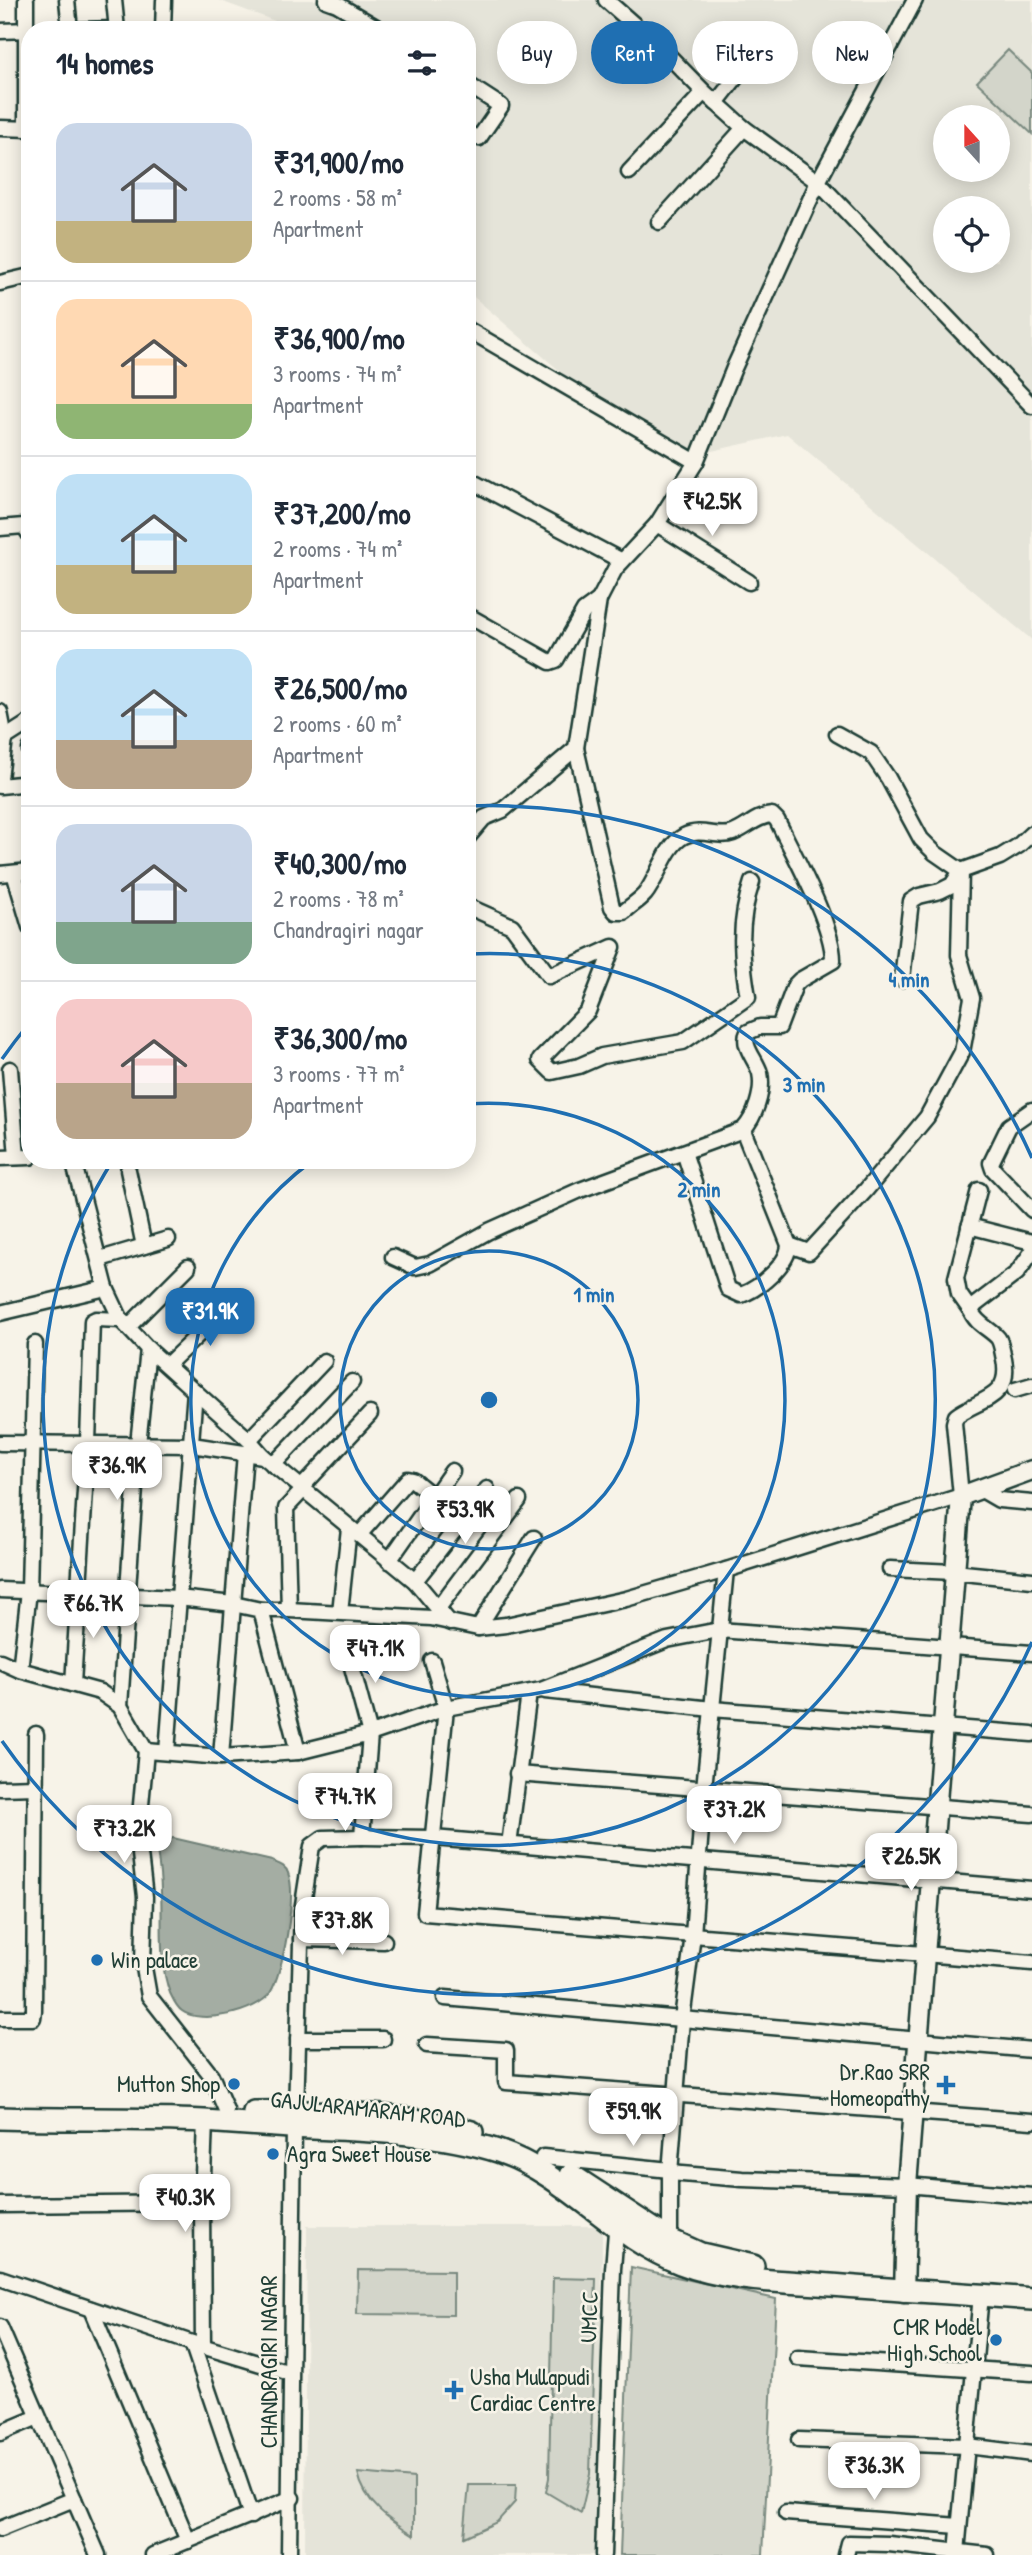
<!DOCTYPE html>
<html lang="en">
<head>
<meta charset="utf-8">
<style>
	body { margin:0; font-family:"Patrick Hand",sans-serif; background:#f2f2f3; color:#1f2937; height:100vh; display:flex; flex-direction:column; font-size:26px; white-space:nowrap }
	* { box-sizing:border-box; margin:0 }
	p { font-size:23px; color:#747a83 }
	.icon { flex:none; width:38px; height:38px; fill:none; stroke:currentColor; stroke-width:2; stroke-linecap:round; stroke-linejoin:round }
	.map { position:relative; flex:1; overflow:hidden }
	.drawer { position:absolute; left:21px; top:21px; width:455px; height:1148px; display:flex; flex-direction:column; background:#fff; border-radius:28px; box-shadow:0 4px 18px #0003 }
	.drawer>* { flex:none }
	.guide { position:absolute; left:497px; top:21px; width:429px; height:63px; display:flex; gap:14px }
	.needle { width:46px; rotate:339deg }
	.fabs { position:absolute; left:933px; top:105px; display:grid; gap:14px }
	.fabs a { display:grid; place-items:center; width:77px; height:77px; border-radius:50%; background:#fff; box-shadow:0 4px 18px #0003; font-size:35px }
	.price { position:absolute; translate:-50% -60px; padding:0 16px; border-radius:14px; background:#fff; color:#222; font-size:23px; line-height:46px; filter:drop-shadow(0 2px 4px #0008) }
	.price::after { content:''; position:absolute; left:50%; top:42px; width:21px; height:16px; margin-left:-10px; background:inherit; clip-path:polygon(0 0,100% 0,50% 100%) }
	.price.on { background:#1f6fb2; color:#fff }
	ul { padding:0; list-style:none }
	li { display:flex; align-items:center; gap:21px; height:175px; padding:0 35px }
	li+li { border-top:2px solid #e0e1e3 }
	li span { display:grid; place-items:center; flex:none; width:196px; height:140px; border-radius:21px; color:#555 }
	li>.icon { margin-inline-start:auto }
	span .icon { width:84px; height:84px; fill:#fffc; stroke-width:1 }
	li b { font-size:30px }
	h2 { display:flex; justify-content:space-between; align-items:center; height:84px; padding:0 35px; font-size:30px }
	.pill { padding:0 24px; border-radius:32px; background:#fff; box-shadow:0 4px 18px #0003; font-size:24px; line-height:63px }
	.pill.on { background:#1f6fb2; color:#fff }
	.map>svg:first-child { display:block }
</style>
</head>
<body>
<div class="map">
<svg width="1032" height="2555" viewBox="0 0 1032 2555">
	<rect width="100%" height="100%" fill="#f7f3e8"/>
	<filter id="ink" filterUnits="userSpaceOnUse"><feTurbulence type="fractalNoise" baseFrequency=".0143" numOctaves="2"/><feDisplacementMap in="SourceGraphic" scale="14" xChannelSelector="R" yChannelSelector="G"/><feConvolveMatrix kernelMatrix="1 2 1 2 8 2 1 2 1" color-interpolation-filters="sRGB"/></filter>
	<g filter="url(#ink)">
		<g fill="#e5e4d9" fill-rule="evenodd">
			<path d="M 218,0 L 1032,0 L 1032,640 L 787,434 L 676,459 L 589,396 L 467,291 L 467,30 L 299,30 ZM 945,117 L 998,117 L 998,170 L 945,170 ZM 945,208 L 998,208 L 998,261 L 945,261 Z"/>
			<polygon points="307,2226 602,2226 600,2555 305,2555"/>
		</g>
		<g fill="#d3d5ca" stroke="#79897f" stroke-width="2">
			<polygon points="1008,50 1032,73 1032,134 977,82"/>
			<polygon points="631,2267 776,2299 763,2555 620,2555"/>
			<polygon points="358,2270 453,2271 453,2315 357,2314"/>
			<polygon points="553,2278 596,2279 590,2474 581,2513 546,2492 549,2478"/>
			<path d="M 358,2473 L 414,2478 L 414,2535 C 390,2520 364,2503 358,2473 Z"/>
			<polygon points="469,2485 516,2485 515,2502 497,2522 464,2537"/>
		</g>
		<path fill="#a4ada3" stroke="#6f8077" stroke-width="2" d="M 173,1838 L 272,1861 C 279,1864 286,1866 288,1873 C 297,1895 283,1973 270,1993 C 257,2012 200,2025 182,2011 C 176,2007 173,1999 170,1993 C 158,1962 163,1925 161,1892 C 161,1878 159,1864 157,1850 L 162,1841 Z"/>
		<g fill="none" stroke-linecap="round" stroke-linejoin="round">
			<defs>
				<g id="minor">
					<polyline points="67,0 70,30"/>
					<polyline points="114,0 117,30"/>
					<polyline points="326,0 337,4 381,30"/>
					<polyline points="606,0 664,51 704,92 744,128 818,182 1032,406"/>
					<polyline points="78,30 116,29"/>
					<polyline points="163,30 164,0"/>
					<polyline points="0,31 30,30"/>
					<polyline points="467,84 501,106 479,138 467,134"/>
					<polyline points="716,103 763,43"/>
					<polyline points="0,128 30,129"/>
					<polyline points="26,129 26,0"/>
					<polyline points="629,172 704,92"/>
					<polyline points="659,222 744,128"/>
					<polyline points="0,283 30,276"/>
					<polyline points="467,329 696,462"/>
					<polyline points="467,479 622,561"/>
					<polyline points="657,524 749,582"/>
					<polyline points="0,528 24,526 30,535"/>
					<polyline points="467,615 550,662 556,660 584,611 599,600"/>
					<polyline points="0,712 5,738 0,779"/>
					<polyline points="5,738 30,722"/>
					<polyline points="30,749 30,751"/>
					<polyline points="0,786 30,783"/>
					<polyline points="467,838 484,818 503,810 576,748 599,600 615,569 657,524 696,462 734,368 818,182 915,0"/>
					<polyline points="14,873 30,927"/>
					<polyline points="0,874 30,871"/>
					<path d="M 467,906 L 512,926 L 549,976 L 613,947 L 588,1011 L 540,1060 L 552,1072 L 579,1066 L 602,1056 L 683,1042 L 748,997 C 741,955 738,923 752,882"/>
					<polyline points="902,979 911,901 919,896 940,891 952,885 961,871 1000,857 1018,846 1032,833"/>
					<polyline points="10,1069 17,1157"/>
					<polyline points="1032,1110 1009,1126 991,1163 993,1169 1032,1210"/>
					<path d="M 684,1152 L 728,1289 L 741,1295 C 759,1289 788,1264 789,1245 L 743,1130"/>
					<polyline points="0,1158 30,1157"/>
					<polyline points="73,1160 106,1288 121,1320 148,1349 249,1440 263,1456"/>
					<polyline points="128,1170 144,1246"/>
					<polyline points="969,1226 1032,1242"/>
					<polyline points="789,1245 809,1252 866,1190 927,1117 962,1052 972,998 959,955 961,871 935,853 921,839 888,778 871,753 837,734"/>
					<path d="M 393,1257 L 415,1267 L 430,1264 L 489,1231 L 580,1190 L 743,1130 C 755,1117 764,1092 760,1073 C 756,1059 741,1046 748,1032 L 760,1027 L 779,1027 L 795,985 L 800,980 L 833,961 C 834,926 793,853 777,820 L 772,815 C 756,816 747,828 733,833 C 717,839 702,827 684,836 C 665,846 658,878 645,894 C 639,901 630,906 624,912 L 616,912 L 612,907 L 576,748"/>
					<polyline points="100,1259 168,1239"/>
					<polyline points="971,1311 959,1294 956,1278 979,1190"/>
					<polyline points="0,1313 106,1288"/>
					<polyline points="128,1327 188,1267"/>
					<polyline points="167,1365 228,1306"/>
					<polyline points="1015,1390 1032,1385"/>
					<polyline points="249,1440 324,1361"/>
					<polyline points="0,1443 192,1445 263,1456 415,1581 450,1623"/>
					<polyline points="273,1465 352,1382"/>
					<polyline points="301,1488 370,1414"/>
					<polyline points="980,1489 999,1500 1032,1503"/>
					<polyline points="359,1535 408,1479 413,1480 434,1497"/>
					<polyline points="389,1561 452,1471"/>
					<polyline points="890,1569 954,1572 1032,1580"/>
					<polyline points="415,1581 487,1489"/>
					<path d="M 0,1590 L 178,1598 L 233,1604 L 261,1610 L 289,1610 L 431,1618 L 478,1628 L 506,1625 L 626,1599 L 726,1570 L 961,1496 L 954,1423 L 956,1416 C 980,1398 1012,1399 1004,1359 C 1002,1352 1002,1344 998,1338 C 989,1328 976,1324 971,1311 L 975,1305 L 1017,1273 L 1032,1252"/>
					<polyline points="439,1607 519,1500"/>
					<polyline points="261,1610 298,1752 370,1734 446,1708 541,1690 667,1640 719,1630 1032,1653"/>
					<polyline points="289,1610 286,1508 303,1490"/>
					<polyline points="340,1612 349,1528"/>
					<polyline points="478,1628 534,1538"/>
					<polyline points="346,1645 370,1734 362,1837 433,1838 1032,1889"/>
					<polyline points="0,1661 20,1670 100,1692 120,1706 146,1751 138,1837 145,1897 143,1962 149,1996 211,2075 226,2110"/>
					<polyline points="432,1661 446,1708 425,1913 1032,1963"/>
					<polyline points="20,1670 29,1591 35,1344"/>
					<polyline points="73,1684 88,1442 92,1321 96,1319 121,1320"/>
					<polyline points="545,1691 712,1709 1032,1734"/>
					<polyline points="120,1706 138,1444 148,1349"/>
					<polyline points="146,1751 221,1757 298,1752"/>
					<polyline points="167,1752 195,1391"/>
					<polyline points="221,1757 245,1453"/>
					<polyline points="517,1774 1032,1814"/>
					<polyline points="0,1788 36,1787"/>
					<polyline points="509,1845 529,1693"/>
					<polyline points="301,1939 384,1941"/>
					<polyline points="445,1998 1032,2050"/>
					<polyline points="0,2018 33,2018 34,2011 36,1734"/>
					<polyline points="298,2039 383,2039"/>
					<polyline points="427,2045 506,2050 506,2082 1032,2121"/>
					<polyline points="296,2111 302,1911 312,1846 323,1838 362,1837"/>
					<polyline points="543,2157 670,2170"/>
					<polyline points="670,2173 742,2179 907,2185 1032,2196"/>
					<polyline points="0,2205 202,2203"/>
					<polyline points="670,2240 670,2173 682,2019 693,1935 704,1788 726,1570"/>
					<polyline points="0,2278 192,2343 290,2373"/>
					<polyline points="91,2309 188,2541"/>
					<polyline points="0,2327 98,2555"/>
					<polyline points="192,2343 251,2516"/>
					<polyline points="203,2347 202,2203 205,2121"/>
					<polyline points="798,2358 1032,2373"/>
					<polyline points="0,2433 38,2417"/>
					<polyline points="799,2440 967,2446 1032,2454"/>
					<polyline points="786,2513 959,2526"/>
					<polyline points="0,2529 74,2499"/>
					<polyline points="957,2552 981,2295"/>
					<polyline points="153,2555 292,2498"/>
					<polyline points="289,2555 294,2127"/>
					<polyline points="603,2555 613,2269 617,2219"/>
					<polyline points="846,2555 849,2543 889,2544 987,2555"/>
				</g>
				<polyline id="tertiary" points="904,2292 907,2185 961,1496 1032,1470"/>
				<g id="secondary">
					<path d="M 254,2112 C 323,2111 406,2113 472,2132"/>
					<path d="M 0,2118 C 68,2120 136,2118 204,2121 C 233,2123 261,2125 290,2127 C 356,2130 434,2131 498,2151 C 567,2174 612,2237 680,2263 C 724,2280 772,2281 818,2284 C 889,2290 961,2293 1032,2299"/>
					<polyline points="571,2175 670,2240 701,2254 753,2266"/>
				</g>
			</defs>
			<use href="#minor" stroke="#1f3d34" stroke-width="19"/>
			<use href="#tertiary" stroke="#1f3d34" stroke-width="23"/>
			<use href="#secondary" stroke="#1f3d34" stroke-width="26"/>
			<use href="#minor" stroke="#f7f3e8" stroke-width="14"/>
			<use href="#tertiary" stroke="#f7f3e8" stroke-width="18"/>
			<use href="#secondary" stroke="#f7f3e8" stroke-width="21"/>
		</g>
	</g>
	<g fill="none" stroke="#1f6fb2" stroke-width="3.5">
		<circle cx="489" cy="1400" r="149"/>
		<path d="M468 1104A297 297 0 1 1 312 1161"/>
		<path d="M470 954A446 446 0 1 1 113 1160"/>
		<path d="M1032 1642A594 594 0 0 1 2 1741M2 1059A594 594 0 0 1 27 1026M468 806A594 594 0 0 1 1032 1158"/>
	</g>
	<g fill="#1f6fb2" stroke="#f7f3e8" stroke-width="2.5">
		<circle cx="97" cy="1960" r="7"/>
		<circle cx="234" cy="2084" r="7"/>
		<path d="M942.5 2074.5h7v7h7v7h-7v7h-7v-7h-7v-7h7z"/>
		<circle cx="273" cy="2154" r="7"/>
		<circle cx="996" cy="2340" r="7"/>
		<path d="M450.5 2379.5h7v7h7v7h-7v7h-7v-7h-7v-7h7z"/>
	</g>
	<g text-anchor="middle" stroke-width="5" stroke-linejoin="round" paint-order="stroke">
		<g font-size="23" fill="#1f3d34" stroke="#f7f3e8" text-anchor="start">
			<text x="111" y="1968">Win palace</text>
			<text x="930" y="2080" text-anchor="end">Dr.Rao SRR<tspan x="930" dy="26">Homeopathy</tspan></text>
			<text x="220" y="2092" text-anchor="end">Mutton Shop</text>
			<text x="287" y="2162">Agra Sweet House</text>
			<text x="982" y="2335" text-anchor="end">CMR Model<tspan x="982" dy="26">High School</tspan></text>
			<text x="470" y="2385">Usha Mullapudi<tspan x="470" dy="26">Cardiac Centre</tspan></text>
		</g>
		<g font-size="23" fill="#1f3d34" stroke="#f7f3e8">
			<text transform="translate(368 2109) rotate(6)" y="8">GAJULARAMARAM ROAD</text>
			<text transform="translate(589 2317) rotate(-88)" y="8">UMCC</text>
			<text transform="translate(269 2362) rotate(-90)" y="8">CHANDRAGIRI NAGAR</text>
		</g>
	</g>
	<circle cx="489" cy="1400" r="10" fill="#1f6fb2" stroke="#f7f3e8" stroke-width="3.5"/>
	<g font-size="21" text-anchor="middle" font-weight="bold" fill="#1f6fb2" stroke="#f7f3e8" stroke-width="5" stroke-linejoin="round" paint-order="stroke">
		<text x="909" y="987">4 min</text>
		<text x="804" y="1092">3 min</text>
		<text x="699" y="1197">2 min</text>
		<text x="594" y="1302">1 min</text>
	</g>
</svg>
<div class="fabs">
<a><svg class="needle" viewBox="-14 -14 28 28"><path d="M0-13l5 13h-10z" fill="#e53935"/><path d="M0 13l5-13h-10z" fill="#747a83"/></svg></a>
<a><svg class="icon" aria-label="locate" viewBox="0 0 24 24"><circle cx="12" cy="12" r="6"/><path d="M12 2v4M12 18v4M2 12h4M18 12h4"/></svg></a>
</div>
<b class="price" style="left:712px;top:538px">₹42.5K</b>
<b class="price on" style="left:210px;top:1348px">₹31.9K</b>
<b class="price" style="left:117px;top:1502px">₹36.9K</b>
<b class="price" style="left:465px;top:1546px">₹53.9K</b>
<b class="price" style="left:93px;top:1640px">₹66.7K</b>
<b class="price" style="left:375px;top:1685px">₹47.1K</b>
<b class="price" style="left:345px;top:1833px">₹74.7K</b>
<b class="price" style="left:734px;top:1846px">₹37.2K</b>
<b class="price" style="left:124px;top:1865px">₹73.2K</b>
<b class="price" style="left:911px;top:1893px">₹26.5K</b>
<b class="price" style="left:342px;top:1957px">₹37.8K</b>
<b class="price" style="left:633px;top:2148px">₹59.9K</b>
<b class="price" style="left:185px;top:2234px">₹40.3K</b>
<b class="price" style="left:874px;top:2502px">₹36.3K</b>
<div class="guide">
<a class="pill">Buy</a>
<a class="pill on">Rent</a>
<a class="pill">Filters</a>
<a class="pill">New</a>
</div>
<section class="drawer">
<h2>14 homes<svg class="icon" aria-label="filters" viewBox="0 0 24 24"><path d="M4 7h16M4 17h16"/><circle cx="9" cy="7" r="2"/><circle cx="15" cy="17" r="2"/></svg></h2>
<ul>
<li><span style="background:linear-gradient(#c9d6e8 70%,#c2b280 0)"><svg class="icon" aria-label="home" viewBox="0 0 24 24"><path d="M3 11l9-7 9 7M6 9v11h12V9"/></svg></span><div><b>₹31,900/mo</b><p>2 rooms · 58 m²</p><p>Apartment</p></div></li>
<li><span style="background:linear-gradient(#ffd9b3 75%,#8fb573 0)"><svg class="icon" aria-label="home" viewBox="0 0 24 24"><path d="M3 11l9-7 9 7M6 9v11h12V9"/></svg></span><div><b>₹36,900/mo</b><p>3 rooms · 74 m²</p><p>Apartment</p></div></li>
<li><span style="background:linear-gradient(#bfe0f5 65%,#c2b280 0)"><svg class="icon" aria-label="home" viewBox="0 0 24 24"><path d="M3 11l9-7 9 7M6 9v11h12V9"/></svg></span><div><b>₹37,200/mo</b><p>2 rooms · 74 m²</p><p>Apartment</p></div></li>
<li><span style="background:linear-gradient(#bfe0f5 65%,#b9a48a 0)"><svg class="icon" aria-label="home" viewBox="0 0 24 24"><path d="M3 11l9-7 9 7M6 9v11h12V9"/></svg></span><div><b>₹26,500/mo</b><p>2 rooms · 60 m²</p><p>Apartment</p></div></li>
<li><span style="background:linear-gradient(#c9d6e8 70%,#7fa58c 0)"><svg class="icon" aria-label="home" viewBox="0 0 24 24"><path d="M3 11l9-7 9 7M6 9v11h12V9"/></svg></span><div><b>₹40,300/mo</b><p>2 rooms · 78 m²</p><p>Chandragiri nagar</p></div></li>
<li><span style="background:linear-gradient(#f6c9c9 60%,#b9a48a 0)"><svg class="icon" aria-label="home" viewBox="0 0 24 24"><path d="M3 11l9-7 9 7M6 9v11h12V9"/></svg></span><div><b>₹36,300/mo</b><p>3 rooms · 77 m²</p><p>Apartment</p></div></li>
</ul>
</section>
</div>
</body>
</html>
